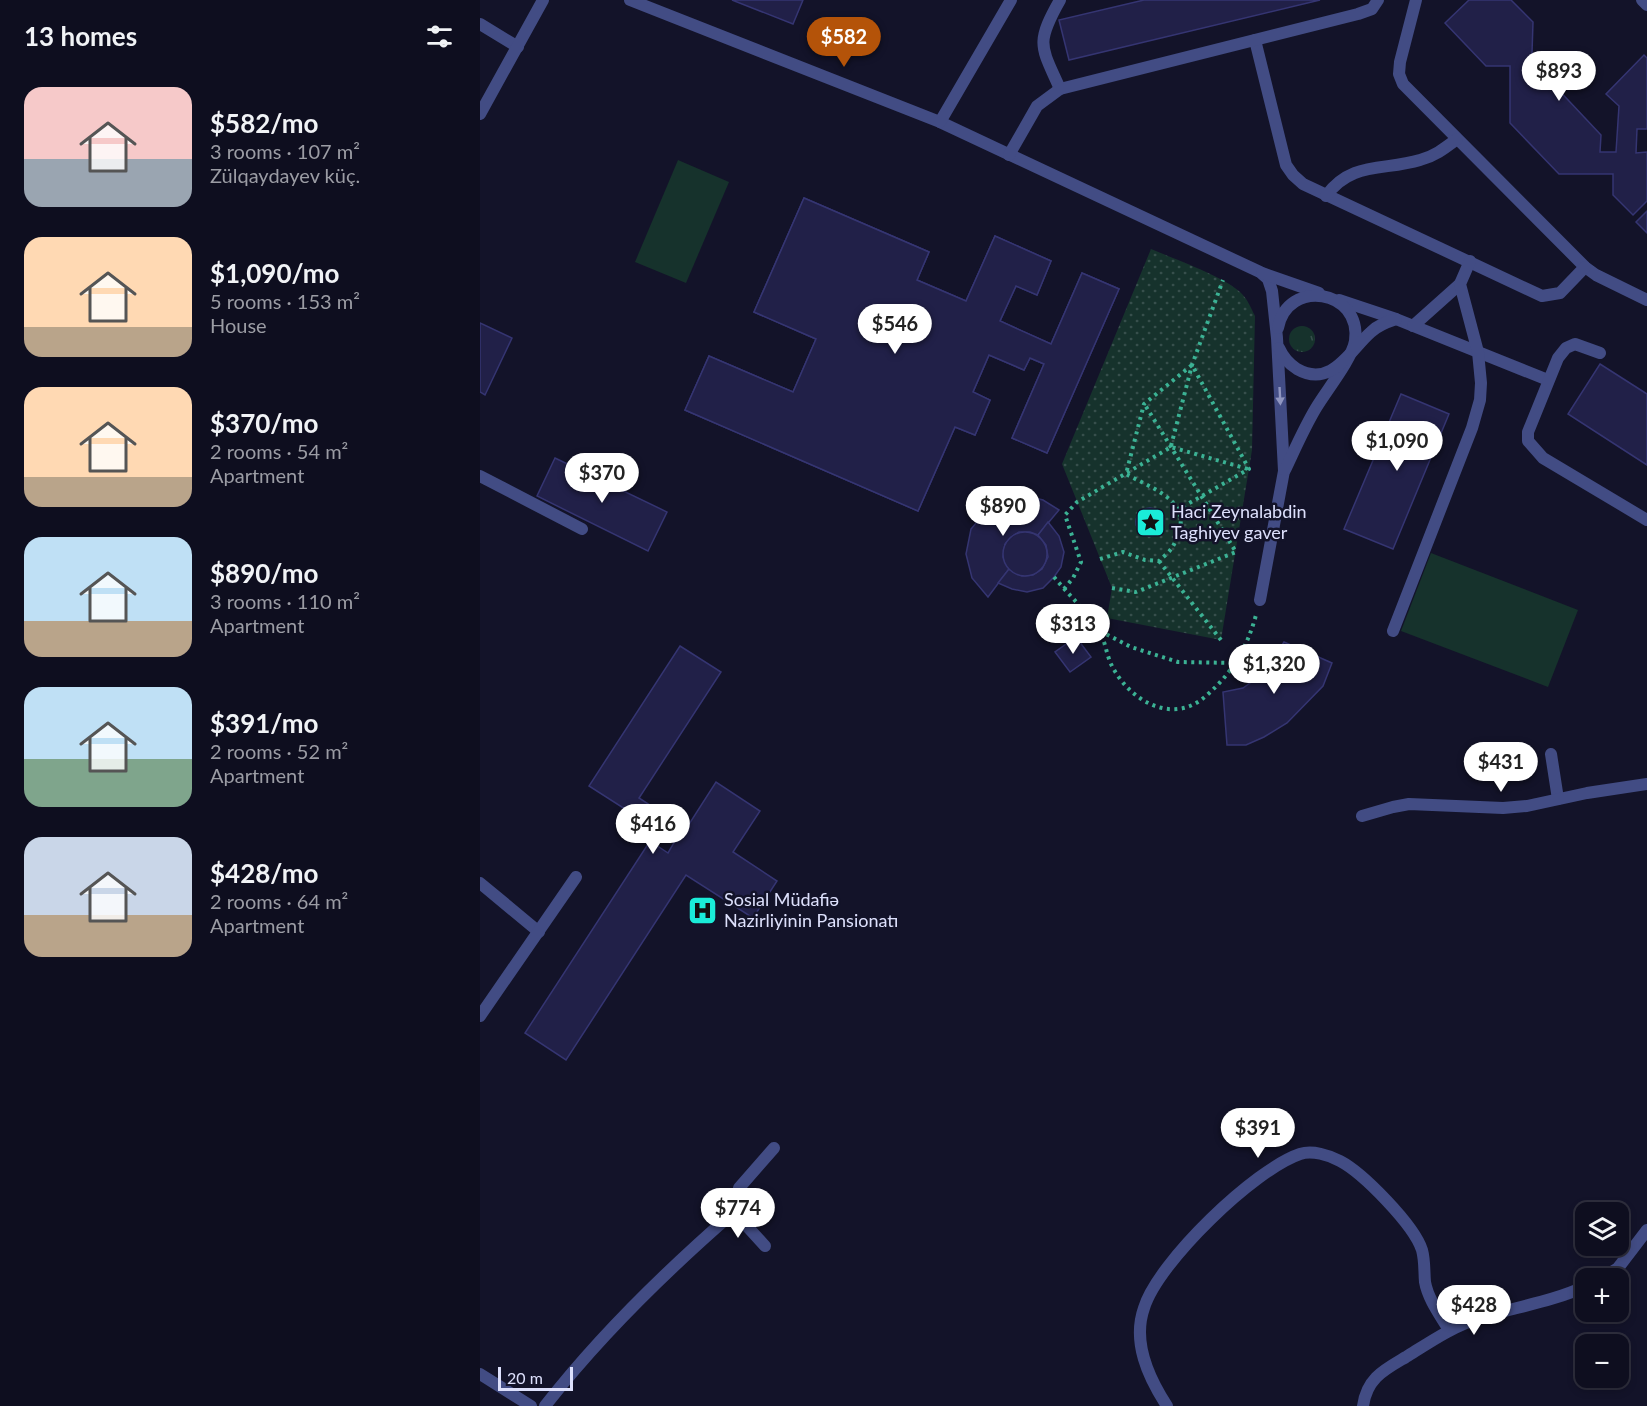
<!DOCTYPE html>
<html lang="en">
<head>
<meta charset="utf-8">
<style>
	body { margin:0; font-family:Lato,sans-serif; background:#171728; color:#f1f3f6; height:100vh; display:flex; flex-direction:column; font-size:22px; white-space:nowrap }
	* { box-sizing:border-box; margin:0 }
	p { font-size:20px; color:#9b9ca4 }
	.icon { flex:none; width:33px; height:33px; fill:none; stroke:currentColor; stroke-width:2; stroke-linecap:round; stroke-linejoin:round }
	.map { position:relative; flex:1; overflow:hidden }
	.side { display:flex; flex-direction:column; background:#0e0e1f; width:480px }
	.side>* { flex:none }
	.tools { position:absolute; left:1095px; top:1202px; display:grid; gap:12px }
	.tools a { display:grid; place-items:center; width:54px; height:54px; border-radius:12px; background:#0e0e1f; box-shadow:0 3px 9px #0003,0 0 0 2px #2e2e3d; font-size:30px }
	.scale { position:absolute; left:18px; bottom:15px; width:75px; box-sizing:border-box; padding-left:6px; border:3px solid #dde0fc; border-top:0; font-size:16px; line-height:21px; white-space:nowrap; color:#dde0fc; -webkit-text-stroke:4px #131329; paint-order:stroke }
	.price { position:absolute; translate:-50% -51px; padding:0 14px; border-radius:21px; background:#fff; color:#222; font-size:20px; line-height:39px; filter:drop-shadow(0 2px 3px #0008) }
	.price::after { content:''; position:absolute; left:50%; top:36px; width:18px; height:14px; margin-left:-9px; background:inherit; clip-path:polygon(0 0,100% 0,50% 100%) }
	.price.on { background:#b45309; color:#fff }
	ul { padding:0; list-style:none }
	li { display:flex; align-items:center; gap:18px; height:150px; padding:0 24px }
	li span { display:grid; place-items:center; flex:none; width:168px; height:120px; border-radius:18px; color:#555 }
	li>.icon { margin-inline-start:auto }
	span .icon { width:72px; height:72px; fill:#fffc; stroke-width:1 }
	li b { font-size:26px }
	h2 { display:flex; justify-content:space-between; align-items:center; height:72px; padding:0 24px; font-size:26px }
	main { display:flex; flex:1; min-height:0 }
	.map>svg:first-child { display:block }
</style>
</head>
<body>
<main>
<section class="side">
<h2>13 homes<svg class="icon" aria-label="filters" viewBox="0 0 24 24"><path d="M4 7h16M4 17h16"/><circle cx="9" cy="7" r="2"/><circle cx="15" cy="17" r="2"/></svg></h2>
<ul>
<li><span style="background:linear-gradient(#f6c9c9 60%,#9aa5b1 0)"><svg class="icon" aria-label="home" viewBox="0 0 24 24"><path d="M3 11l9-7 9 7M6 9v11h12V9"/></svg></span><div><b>$582/mo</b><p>3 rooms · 107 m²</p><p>Zülqaydayev küç.</p></div></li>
<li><span style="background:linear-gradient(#ffd9b3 75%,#b9a48a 0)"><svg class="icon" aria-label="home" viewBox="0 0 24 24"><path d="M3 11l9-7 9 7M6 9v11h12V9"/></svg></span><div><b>$1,090/mo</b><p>5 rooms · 153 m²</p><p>House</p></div></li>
<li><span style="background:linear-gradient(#ffd9b3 75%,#b9a48a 0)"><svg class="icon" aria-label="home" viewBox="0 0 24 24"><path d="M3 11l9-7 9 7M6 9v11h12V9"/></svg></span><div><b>$370/mo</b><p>2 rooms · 54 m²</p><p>Apartment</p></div></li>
<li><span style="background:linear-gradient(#bfe0f5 70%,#b9a48a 0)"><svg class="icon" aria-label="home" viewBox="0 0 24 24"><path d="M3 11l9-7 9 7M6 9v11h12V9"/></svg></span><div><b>$890/mo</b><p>3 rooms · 110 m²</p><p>Apartment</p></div></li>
<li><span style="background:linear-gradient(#bfe0f5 60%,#7fa58c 0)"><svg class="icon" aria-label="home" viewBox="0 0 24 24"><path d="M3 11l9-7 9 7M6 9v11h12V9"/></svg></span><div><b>$391/mo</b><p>2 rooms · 52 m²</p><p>Apartment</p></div></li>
<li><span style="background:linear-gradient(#c9d6e8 65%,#b9a48a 0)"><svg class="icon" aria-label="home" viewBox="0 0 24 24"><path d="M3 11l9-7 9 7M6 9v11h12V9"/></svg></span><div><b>$428/mo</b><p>2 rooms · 64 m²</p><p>Apartment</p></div></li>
</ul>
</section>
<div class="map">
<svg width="1167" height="1406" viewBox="0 0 1167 1406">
	<defs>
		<pattern id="grass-tufts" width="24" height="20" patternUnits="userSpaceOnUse" patternTransform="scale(1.5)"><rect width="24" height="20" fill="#16322c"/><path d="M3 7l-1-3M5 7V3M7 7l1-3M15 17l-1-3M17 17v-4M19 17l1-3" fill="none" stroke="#374f4c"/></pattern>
		<pattern id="park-dots" width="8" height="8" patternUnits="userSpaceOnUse" patternTransform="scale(1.5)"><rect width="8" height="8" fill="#16322c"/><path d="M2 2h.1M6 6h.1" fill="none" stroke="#374f4c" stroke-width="1.8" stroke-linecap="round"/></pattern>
	</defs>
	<rect width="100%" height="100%" fill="#131329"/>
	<circle fill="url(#grass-tufts)" cx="822" cy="339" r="13"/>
	<path fill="url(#park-dots)" d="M 671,249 C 694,259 743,276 760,292 C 767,298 771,308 775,316 L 772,450 L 741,640 L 627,618 L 632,588 L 582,464 Z"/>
	<g fill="#16322c">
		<polygon points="198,160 249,182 206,283 155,262"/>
		<polygon points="951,553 1098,610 1068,687 921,631"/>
	</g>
	<g fill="#212048" stroke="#353572" stroke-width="1.5" fill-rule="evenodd">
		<polygon points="252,0 323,0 313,24"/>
		<polygon points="664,0 840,0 589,60 579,20"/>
		<polygon points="989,0 1031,0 1053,22 1051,84 1073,84 1121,135 1120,152 1136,152 1139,106 1126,94 1164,55 1167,58 1167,129 1157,129 1156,153 1167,152 1167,201 1153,215 1133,195 1133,174 1079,174 1030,123 1030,66 1006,66 965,23"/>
		<path d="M 324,198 L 449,252 L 437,280 L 486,301 L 515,236 L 571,261 L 557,295 L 536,286 L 520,321 L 571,344 L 602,273 L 639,289 L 567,453 L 532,438 L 564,364 L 550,358 L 544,370 L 509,355 L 493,392 L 510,400 L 495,435 L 475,427 L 438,511 L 205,410 L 229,356 L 313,392 L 336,339 L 274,312 ZM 389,316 L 465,349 L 434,418 L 458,427 L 448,451 L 349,408 Z"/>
		<polygon points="324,198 449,252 437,280 486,301 515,236 571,261 557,295 536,286 520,321 571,344 602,273 639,289 567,453 532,438 564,364 550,358 544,370 509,355 493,392 510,400 495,435 475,427 438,511 205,410 229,356 313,392 336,339 274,312"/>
		<polygon points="1167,211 1167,233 1156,222"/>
		<polygon points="0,323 32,338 5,395 0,392"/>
		<polygon points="1120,364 1167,394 1167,465 1088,414"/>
		<polygon points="921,394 969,414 913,549 864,529"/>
		<polygon points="75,458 187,512 168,551 57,496"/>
		<polygon points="551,497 563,500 579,510 558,535 550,532 539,532 531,537 525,544 523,557 529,569 508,597 492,578 486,554 491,529 507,510 529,499"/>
		<circle cx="670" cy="522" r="14"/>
		<polygon points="568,522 579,536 584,552 581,567 574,577 563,588 547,592 532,589 518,583 529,569 542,576 553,575 562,569 568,557 566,545 558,535"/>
		<circle cx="545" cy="554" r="22"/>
		<polygon points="596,637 611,657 590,672 575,652"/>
		<polygon points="804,642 852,663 843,686 807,723 784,737 766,745 747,745 743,692 763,688 777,678 790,664"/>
		<polygon points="200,646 241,672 159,798 206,829 236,782 280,811 253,852 297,881 273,918 206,875 86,1060 45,1033 170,841 188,853 195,841 109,786"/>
	</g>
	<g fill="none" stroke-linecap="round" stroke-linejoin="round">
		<g stroke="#3bb294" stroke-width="4" stroke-dasharray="3 4.5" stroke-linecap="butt">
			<polyline points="691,446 712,365 743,280"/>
			<path d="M 620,559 L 643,552 L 665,560 L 679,561 C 692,549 694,548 699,530 C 710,500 667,486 646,474 L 664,404 L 712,365 L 769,469 L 699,509"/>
			<polyline points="679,561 741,640"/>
			<path d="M 574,577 C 588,594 606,611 618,629 C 625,639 626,653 631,664 C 648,700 693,727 727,695 C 752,673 767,648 776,615"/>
			<polyline points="632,588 656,592 756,552 665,405"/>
			<polyline points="584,589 593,578 601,562 585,515 597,502 691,447 768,469"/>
			<polyline points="620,631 651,647 698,662 756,663"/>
		</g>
		<g stroke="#424c84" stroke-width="12">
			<path d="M 580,0 C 555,44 561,46 580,89"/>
			<polyline points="936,0 920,62 919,74 923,84 1105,267 1116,275 1167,300"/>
			<polyline points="1162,0 1167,5"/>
			<polyline points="0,24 38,47"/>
			<polyline points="775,40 806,165 813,175 823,184 1062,296 1080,293 1105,267"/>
			<polyline points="460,122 780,272 788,279 792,291 797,338 804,471 780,600"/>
			<polyline points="529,155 557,106 580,89 878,14 892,9 898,0"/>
			<path d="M 846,196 C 871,161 904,171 940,160 C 955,156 965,148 977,139"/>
			<polyline points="782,273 839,293"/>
			<polyline points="859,300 916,319 1068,380"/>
			<polyline points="933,326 980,284"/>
			<path d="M 798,328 C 807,278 882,289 875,341 C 872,359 846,391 836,408 C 824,428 815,449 805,470"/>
			<path d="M 799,348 C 803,357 809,364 817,369 C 852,389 870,350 891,332 C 898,325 907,322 916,319"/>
			<polyline points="1120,353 1095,344 1086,348 1078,358 1048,432 1048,441 1063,458 1167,520"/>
			<polyline points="0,476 102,529"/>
			<polyline points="913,631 992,428 1000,400 1001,383 998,352 980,284 990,261"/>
			<polyline points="0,883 59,932"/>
			<polyline points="0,1016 96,877"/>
		</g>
		<g stroke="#424c84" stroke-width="12">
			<polyline points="150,0 460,122 531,0"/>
			<polyline points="1071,754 1078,799"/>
			<polyline points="882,816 913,807 929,804 1023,808 1047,806 1107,793 1167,784"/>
			<polyline points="254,1212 285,1246"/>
			<polyline points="1122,1278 1138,1268 1167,1230"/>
			<polyline points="0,1374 51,1406"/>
			<path d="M 65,1406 C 121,1334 185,1272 254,1212 L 258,1203 L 259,1188 L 294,1148"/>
			<path d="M 687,1406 C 668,1377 652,1342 664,1308 C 678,1262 775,1169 820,1154 C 832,1150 849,1155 860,1161 C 883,1173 934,1225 942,1250 C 945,1261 944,1271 945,1282 C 948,1299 960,1315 969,1330"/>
			<path d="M 883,1406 C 887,1378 904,1370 926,1357 C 950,1342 973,1326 1000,1318 C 1035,1307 1072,1302 1106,1286"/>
		</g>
		<polyline stroke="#424c84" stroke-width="12" points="0,114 63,0"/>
	</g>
	<defs><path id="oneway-solid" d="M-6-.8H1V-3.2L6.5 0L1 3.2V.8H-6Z" transform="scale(1.5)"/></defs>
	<use fill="#9096c0" href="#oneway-solid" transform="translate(800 396) rotate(87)"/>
	<defs>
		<symbol id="sight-square" viewBox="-11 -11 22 22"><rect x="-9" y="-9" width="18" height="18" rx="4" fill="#1aecd8" stroke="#131329"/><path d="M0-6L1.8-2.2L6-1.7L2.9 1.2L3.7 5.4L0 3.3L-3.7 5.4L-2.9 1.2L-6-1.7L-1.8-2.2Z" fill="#111"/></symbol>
		<symbol id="hospital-square" viewBox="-11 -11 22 22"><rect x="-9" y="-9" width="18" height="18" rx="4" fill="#1aecd8" stroke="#131329"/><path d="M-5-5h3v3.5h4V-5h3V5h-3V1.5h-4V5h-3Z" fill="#111"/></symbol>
	</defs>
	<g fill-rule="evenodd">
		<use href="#sight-square" x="654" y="506" width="33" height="33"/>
		<use href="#hospital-square" x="206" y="894" width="33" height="33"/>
	</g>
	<g text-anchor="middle" stroke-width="5" stroke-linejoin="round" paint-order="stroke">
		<g font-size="18" fill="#dde0fc" stroke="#131329" text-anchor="start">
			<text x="691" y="518">Haci Zeynalabdin<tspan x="691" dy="21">Taghiyev gaver</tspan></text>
			<text x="244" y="906">Sosial Müdafiə<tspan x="244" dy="21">Nazirliyinin Pansionatı</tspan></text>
		</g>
	</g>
</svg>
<div class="tools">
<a><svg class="icon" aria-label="layers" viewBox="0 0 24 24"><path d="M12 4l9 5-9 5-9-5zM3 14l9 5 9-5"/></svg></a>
<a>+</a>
<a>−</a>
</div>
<div class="scale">20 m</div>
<b class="price on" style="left:364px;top:68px">$582</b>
<b class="price" style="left:1079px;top:102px">$893</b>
<b class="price" style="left:415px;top:355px">$546</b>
<b class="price" style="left:917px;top:472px">$1,090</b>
<b class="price" style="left:122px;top:504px">$370</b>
<b class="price" style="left:523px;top:537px">$890</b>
<b class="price" style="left:593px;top:655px">$313</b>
<b class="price" style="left:794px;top:695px">$1,320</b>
<b class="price" style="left:1021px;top:793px">$431</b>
<b class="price" style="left:173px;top:855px">$416</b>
<b class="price" style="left:778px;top:1159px">$391</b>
<b class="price" style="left:258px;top:1239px">$774</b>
<b class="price" style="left:994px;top:1336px">$428</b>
</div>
</main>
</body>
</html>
